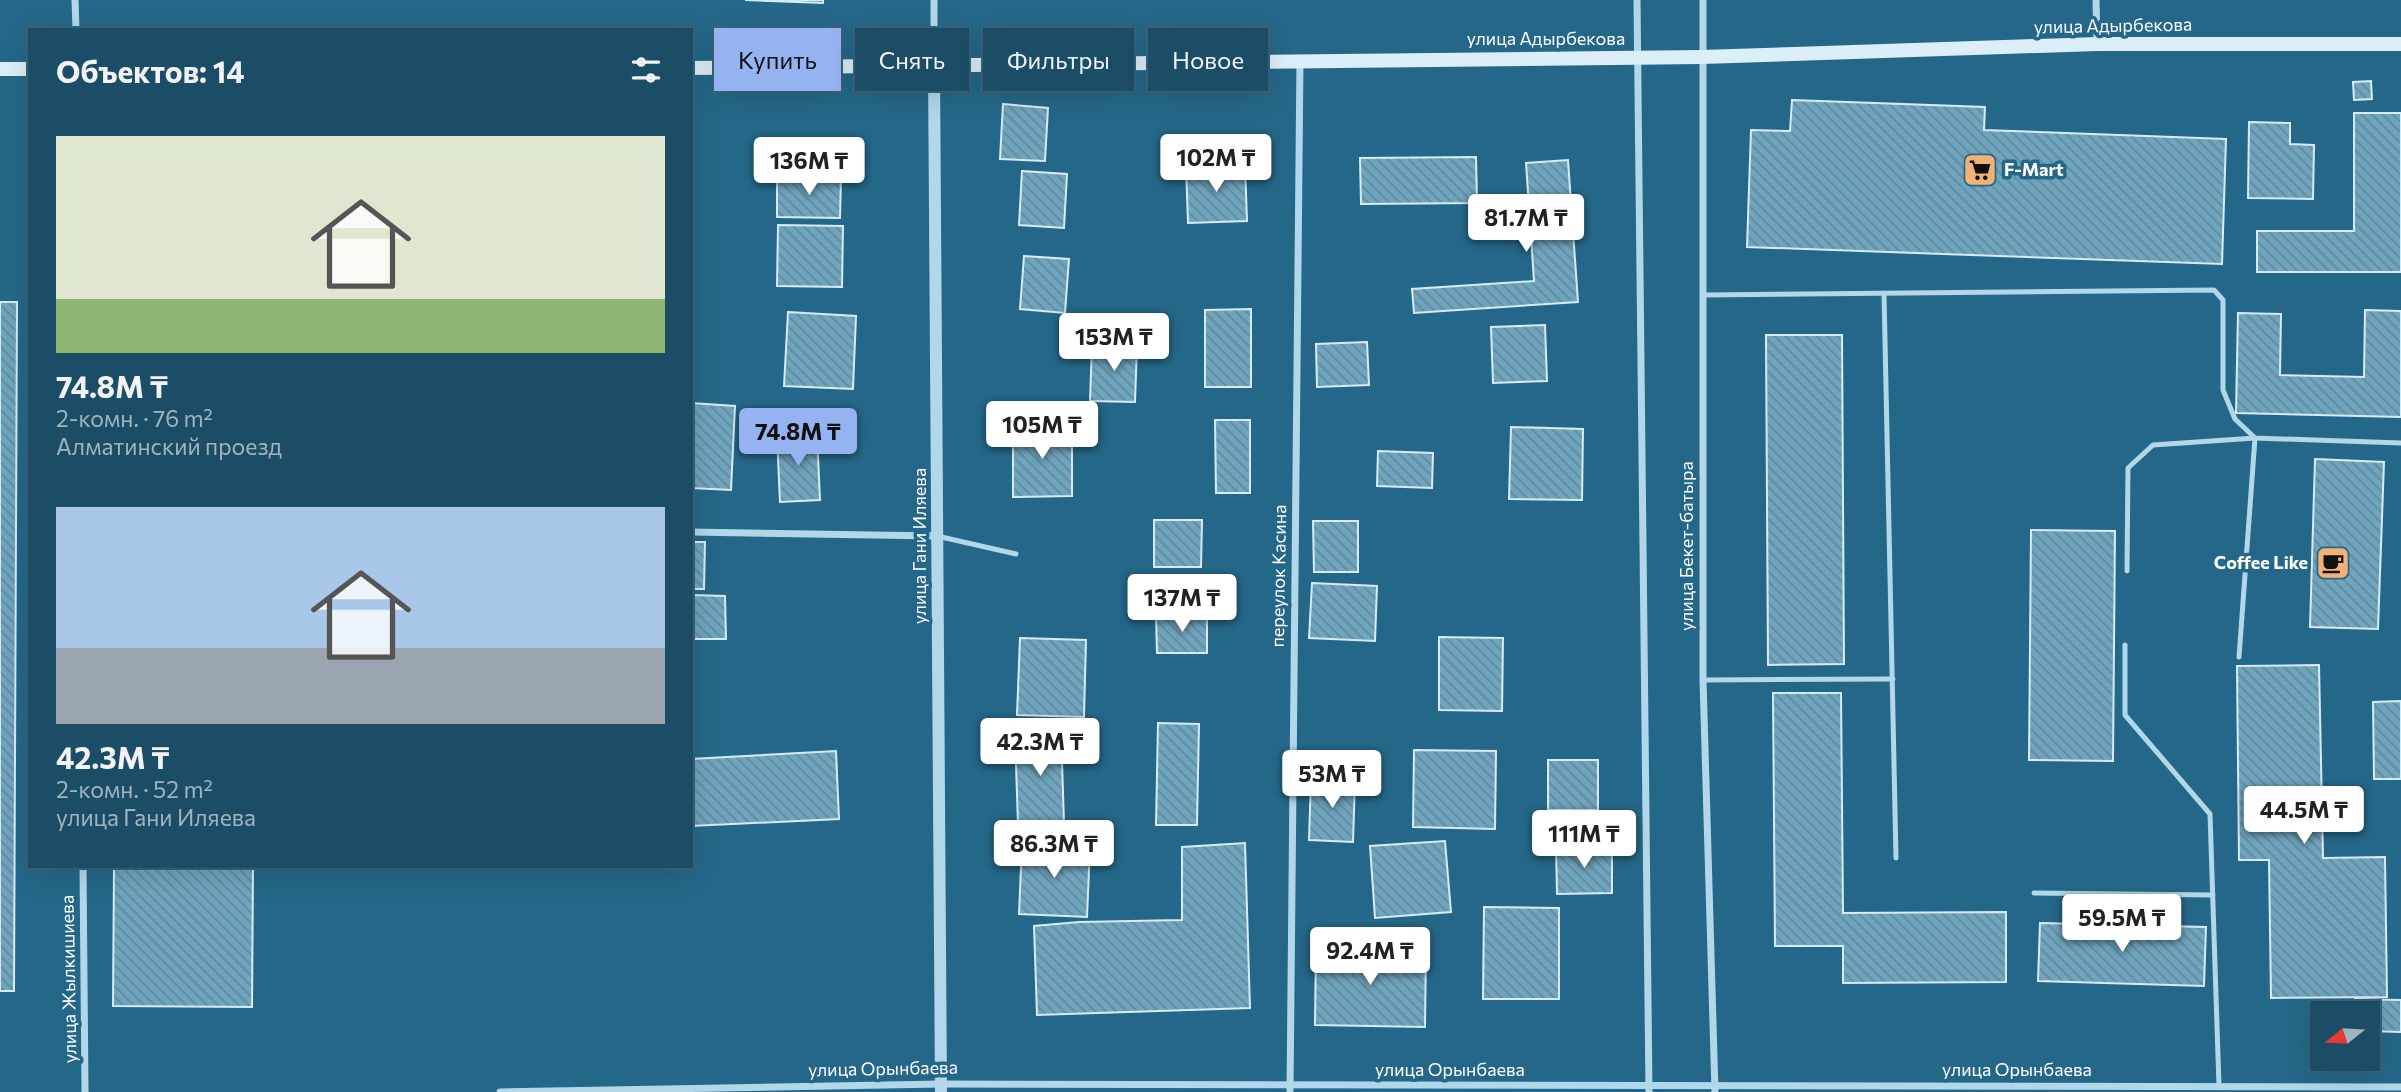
<!DOCTYPE html>
<html lang="ru">
<head>
<meta charset="utf-8">
<style>
	body { margin:0; font-family:Commissioner,sans-serif; background:#25546c; color:#f1f3f6; height:100vh; display:flex; flex-direction:column; font-size:26px; white-space:nowrap }
	* { box-sizing:border-box; margin:0 }
	p { font-size:23px; color:#a0b4bf }
	.icon { flex:none; width:38px; height:38px; fill:none; stroke:currentColor; stroke-width:2; stroke-linecap:round; stroke-linejoin:round }
	.map { position:relative; flex:1; overflow:hidden }
	.side { position:absolute; left:28px; top:28px; width:665px; height:840px; display:flex; flex-direction:column; background:#1c4d66; border-radius:0px; box-shadow:0 7px 28px #0002,0 0 0 2px #3a647a }
	.side>* { flex:none }
	.guide { position:absolute; left:714px; top:28px; width:665px; height:63px; display:flex; gap:14px }
	.needle { width:46px; rotate:252deg }
	.controls { position:absolute; left:2310px; top:1001px; display:grid; gap:14px }
	.controls a { display:grid; place-items:center; width:70px; height:70px; border-radius:0px; background:#1c4d66; box-shadow:0 7px 28px #0002,0 0 0 2px #3a647a; font-size:35px }
	.price { position:absolute; translate:-50% -60px; padding:0 16px; border-radius:7px; background:#fff; color:#222; font-size:23px; line-height:46px; filter:drop-shadow(0 2px 4px #0008) }
	.price::after { content:''; position:absolute; left:50%; top:42px; width:21px; height:16px; margin-left:-10px; background:inherit; clip-path:polygon(0 0,100% 0,50% 100%) }
	.price.on { background:#95b2f1; color:#111 }
	ul { padding:0; list-style:none }
	li { display:grid; align-content:center; gap:14px; height:371px; padding:0 28px }
	li span { display:grid; place-items:center; height:217px; border-radius:0px; color:#555 }
	li>.icon { margin-inline-start:auto }
	span .icon { width:126px; height:126px; fill:#fffc; stroke-width:1 }
	li b { font-size:30px }
	h2 { display:flex; justify-content:space-between; align-items:center; height:84px; padding:0 28px; font-size:30px }
	.pill { padding:0 24px; border-radius:0px; background:#1c4d66; box-shadow:0 7px 28px #0002,0 0 0 2px #3a647a; font-size:24px; line-height:63px }
	.pill.on { background:#95b2f1; color:#111 }
	.map>svg:first-child { display:block }
</style>
</head>
<body>
<div class="map">
<svg width="2401" height="1092" viewBox="0 0 2401 1092">
	<defs>
		<pattern id="building-back-hatch" width="6" height="6" patternUnits="userSpaceOnUse" patternTransform="scale(1.75)"><rect width="6" height="6" fill="#6ea4be"/><path d="M-1 5l2 2M0 0l6 6M5-1l2 2" fill="none" stroke="#648a9c"/></pattern>
	</defs>
	<rect width="100%" height="100%" fill="#256788"/>
	<g fill="url(#building-back-hatch)" stroke="#d5ecf7" stroke-width="2">
		<polygon points="745,0 823,0 823,3"/>
		<polygon points="2371,81 2372,99 2354,100 2353,82"/>
		<polygon points="1792,100 1985,107 1984,130 2226,139 2222,264 1747,247 1751,130 1790,131"/>
		<polygon points="1003,104 1048,108 1045,161 1000,159"/>
		<polygon points="2354,113 2401,113 2401,272 2257,272 2257,231 2354,231"/>
		<polygon points="2249,122 2290,123 2290,144 2314,145 2313,199 2248,198"/>
		<polygon points="1476,157 1477,203 1361,204 1360,158"/>
		<polygon points="1568,160 1578,302 1414,313 1412,289 1534,281 1526,163"/>
		<polygon points="1245,165 1247,221 1188,223 1186,166"/>
		<polygon points="1022,171 1067,174 1064,228 1019,225"/>
		<polygon points="777,176 841,177 840,218 777,217"/>
		<polygon points="778,225 843,226 842,287 777,286"/>
		<polygon points="1024,256 1069,259 1065,313 1020,309"/>
		<polygon points="0,302 17,302 14,991 0,991"/>
		<polygon points="1251,309 1251,387 1205,387 1205,310"/>
		<polygon points="2365,310 2401,311 2401,417 2236,413 2238,313 2281,314 2280,375 2364,377"/>
		<polygon points="788,312 856,316 853,389 784,386"/>
		<polygon points="1545,325 1547,381 1493,383 1491,327"/>
		<polygon points="1766,335 1842,335 1844,664 1768,665"/>
		<polygon points="1367,342 1369,385 1317,387 1316,344"/>
		<polygon points="1092,344 1137,345 1135,402 1090,401"/>
		<polygon points="691,403 735,406 731,490 691,488"/>
		<polygon points="1215,420 1250,420 1250,493 1216,493"/>
		<polygon points="1013,425 1072,425 1072,496 1013,497"/>
		<polygon points="1511,427 1583,429 1582,500 1509,499"/>
		<polygon points="817,434 820,500 780,502 777,436"/>
		<polygon points="1378,451 1433,453 1432,488 1377,486"/>
		<polygon points="2315,459 2384,462 2378,629 2310,627"/>
		<polygon points="1154,520 1202,520 1201,567 1154,567"/>
		<polygon points="1313,521 1358,521 1358,572 1314,572"/>
		<polygon points="2031,530 2115,531 2113,761 2029,760"/>
		<polygon points="691,542 705,542 704,589 691,589"/>
		<polygon points="1312,583 1377,586 1375,641 1309,638"/>
		<polygon points="691,595 725,596 726,639 691,639"/>
		<polygon points="1156,616 1207,616 1207,653 1157,653"/>
		<polygon points="1439,637 1503,638 1502,711 1439,710"/>
		<polygon points="1020,638 1086,640 1084,717 1017,715"/>
		<polygon points="2319,665 2323,858 2385,857 2387,997 2271,998 2269,860 2239,860 2237,666"/>
		<polygon points="1773,693 1841,693 1843,913 2006,912 2006,982 1843,983 1843,946 1775,946"/>
		<polygon points="2401,701 2401,779 2374,779 2373,702"/>
		<polygon points="1158,723 1199,724 1197,825 1156,825"/>
		<polygon points="1061,732 1064,823 1018,825 1015,734"/>
		<polygon points="1414,750 1496,751 1495,829 1413,827"/>
		<polygon points="836,751 839,819 691,826 691,759"/>
		<rect x="1548" y="760" width="50" height="50"/>
		<polygon points="1311,779 1355,781 1353,842 1309,840"/>
		<polygon points="1445,841 1451,912 1375,918 1370,846"/>
		<polygon points="1245,843 1250,1008 1037,1015 1034,926 1079,922 1182,920 1182,847"/>
		<polygon points="1022,844 1090,847 1087,917 1019,914"/>
		<polygon points="1556,846 1612,846 1612,893 1557,894"/>
		<polygon points="114,866 253,866 252,1007 113,1006"/>
		<polygon points="1484,907 1559,908 1559,999 1483,999"/>
		<polygon points="2040,923 2206,927 2204,986 2038,981"/>
		<polygon points="1316,946 1426,948 1425,1027 1315,1025"/>
		<polygon points="2355,999 2401,1000 2401,1032 2368,1031 2368,1013 2355,1013"/>
	</g>
	<g fill="none" stroke-linecap="round" stroke-linejoin="round">
		<g stroke="#b1d7e9" stroke-width="5">
			<polyline points="1884,293 1896,858"/>
			<polyline points="1703,295 2214,290 2223,300 2223,390 2235,419 2255,438 2401,443"/>
			<polyline points="937,536 1016,554"/>
			<polyline points="2127,571 2128,468 2153,445 2255,438 2239,657"/>
			<polyline points="2125,645 2125,715 2210,814 2219,1086"/>
			<polyline points="1703,680 1893,679"/>
			<polyline points="2034,893 2213,895"/>
		</g>
		<g stroke="#b1d7e9" stroke-width="7">
			<polyline points="75,0 76,30"/>
			<polyline points="934,0 934,67"/>
			<polyline points="1637,0 1649,1092"/>
			<polyline points="1703,0 1703,680 1715,1092"/>
			<polyline points="2096,0 2097,44"/>
			<polyline points="691,532 937,536"/>
			<polyline points="83,866 85,1092"/>
			<polyline points="500,1092 941,1084 2401,1087"/>
			<polyline points="1290,1092 1300,60"/>
		</g>
		<polyline stroke="#b1d7e9" stroke-width="12" points="934,68 941,1092"/>
		<g stroke="#dceef8" stroke-width="14">
			<polyline points="691,68 1702,57 2097,44 2401,44"/>
			<polyline points="0,69 30,69"/>
		</g>
	</g>
	<defs>
		<symbol id="supermarket-square" viewBox="-11 -11 22 22"><rect x="-9" y="-9" width="18" height="18" rx="4" fill="#f3b175" stroke="#256788"/><path d="M-6-5.5h2.5l.6 2H6L4.5 2H-2.5L-4.4-4H-6ZM-1.5 3.2a1.3 1.3 0 1 0 .1 0ZM3 3.2a1.3 1.3 0 1 0 .1 0Z" fill="#111"/></symbol>
		<symbol id="cafe-square" viewBox="-11 -11 22 22"><rect x="-9" y="-9" width="18" height="18" rx="4" fill="#f3b175" stroke="#256788"/><path d="M-5.5-4.5H6V0H3Q3 3.5 0 3.5H-2.5Q-5.5 3.5-5.5 0ZM3-3.2v2h1.7v-2ZM-6 4.5H4V6H-6Z" fill="#111"/></symbol>
	</defs>
	<g fill-rule="evenodd">
		<use href="#supermarket-square" x="1961" y="151" width="38" height="38"/>
		<use href="#cafe-square" x="2314" y="544" width="38" height="38"/>
	</g>
	<g text-anchor="middle" stroke-width="7" stroke-linejoin="round" paint-order="stroke">
		<g font-size="18" fill="#fff" stroke="#256788">
			<text transform="translate(2113 26) rotate(-1)" y="6">улица Адырбекова</text>
			<text x="1546" y="45">улица Адырбекова</text>
			<text transform="translate(920 546) rotate(-90)" y="6">улица Гани Иляева</text>
			<text transform="translate(1687 546) rotate(-90)" y="6">улица Бекет-батыра</text>
			<text transform="translate(1279 576) rotate(-89)" y="6">переулок Касина</text>
			<text transform="translate(69 979) rotate(-91)" y="6">улица Жылкишиева</text>
			<text transform="translate(883 1069) rotate(-1)" y="6">улица Орынбаева</text>
			<text x="1450" y="1076">улица Орынбаева</text>
			<text x="2017" y="1076">улица Орынбаева</text>
		</g>
		<g font-size="18" font-weight="bold" fill="#fff" stroke="#256788" text-anchor="start">
			<text x="2004" y="176">F-Mart</text>
			<text x="2308" y="569" text-anchor="end">Coffee Like</text>
		</g>
	</g>
</svg>
<div class="controls">
<a><svg class="needle" viewBox="-14 -14 28 28"><path d="M0-13l5 13h-10z" fill="#e53935"/><path d="M0 13l5-13h-10z" fill="#a0b4bf"/></svg></a>
</div>
<b class="price" style="left:1216px;top:194px">102M ₸</b>
<b class="price" style="left:809px;top:197px">136M ₸</b>
<b class="price" style="left:1526px;top:254px">81.7M ₸</b>
<b class="price" style="left:1114px;top:373px">153M ₸</b>
<b class="price" style="left:1042px;top:461px">105M ₸</b>
<b class="price on" style="left:798px;top:468px">74.8M ₸</b>
<b class="price" style="left:1182px;top:634px">137M ₸</b>
<b class="price" style="left:1040px;top:778px">42.3M ₸</b>
<b class="price" style="left:1332px;top:810px">53M ₸</b>
<b class="price" style="left:2304px;top:846px">44.5M ₸</b>
<b class="price" style="left:1584px;top:870px">111M ₸</b>
<b class="price" style="left:1054px;top:880px">86.3M ₸</b>
<b class="price" style="left:2122px;top:954px">59.5M ₸</b>
<b class="price" style="left:1370px;top:987px">92.4M ₸</b>
<div class="guide">
<a class="pill on">Купить</a>
<a class="pill">Снять</a>
<a class="pill">Фильтры</a>
<a class="pill">Новое</a>
</div>
<section class="side">
<h2>Объектов: 14<svg class="icon" aria-label="filters" viewBox="0 0 24 24"><path d="M4 7h16M4 17h16"/><circle cx="9" cy="7" r="2"/><circle cx="15" cy="17" r="2"/></svg></h2>
<ul>
<li><span style="background:linear-gradient(#dfe7d0 75%,#8fb573 0)"><svg class="icon" aria-label="home" viewBox="0 0 24 24"><path d="M3 11l9-7 9 7M6 9v11h12V9"/></svg></span><div><b>74.8M ₸</b><p>2-комн. · 76 m²</p><p>Алматинский проезд</p></div></li>
<li><span style="background:linear-gradient(#a9c7e8 65%,#9aa5b1 0)"><svg class="icon" aria-label="home" viewBox="0 0 24 24"><path d="M3 11l9-7 9 7M6 9v11h12V9"/></svg></span><div><b>42.3M ₸</b><p>2-комн. · 52 m²</p><p>улица Гани Иляева</p></div></li>
</ul>
</section>
</div>
</body>
</html>
